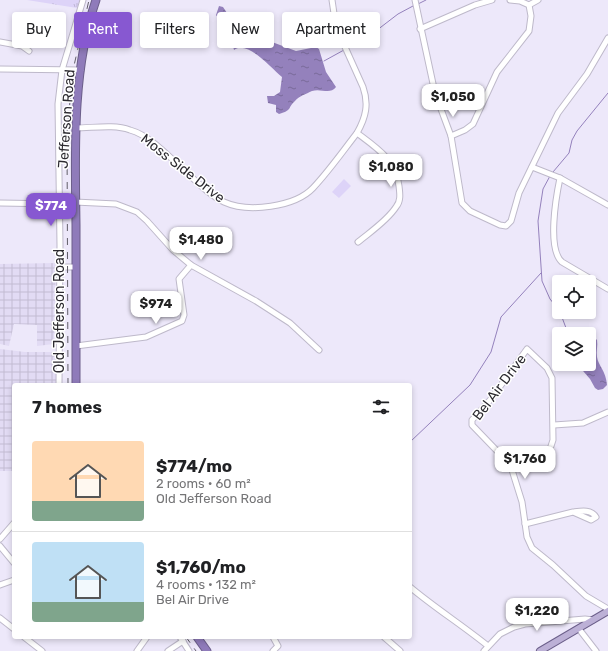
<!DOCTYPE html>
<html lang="en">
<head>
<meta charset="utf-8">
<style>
	body { margin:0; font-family:Rubik,sans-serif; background:#f2f2f2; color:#202124; height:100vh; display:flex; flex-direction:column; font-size:15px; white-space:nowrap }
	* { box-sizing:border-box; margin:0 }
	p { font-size:13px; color:#757577 }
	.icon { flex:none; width:22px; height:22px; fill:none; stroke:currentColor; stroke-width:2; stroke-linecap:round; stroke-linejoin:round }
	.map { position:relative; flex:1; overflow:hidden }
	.drawer { position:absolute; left:12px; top:383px; width:400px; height:256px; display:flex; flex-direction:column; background:#fff; border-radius:4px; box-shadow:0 2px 6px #0003 }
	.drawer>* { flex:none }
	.guide { position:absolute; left:12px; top:12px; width:400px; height:36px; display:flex; gap:8px }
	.buttons { position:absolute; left:552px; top:275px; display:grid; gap:8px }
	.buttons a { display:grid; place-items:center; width:44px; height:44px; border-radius:4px; background:#fff; box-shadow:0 2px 6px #0003; font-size:20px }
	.price { position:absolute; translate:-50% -34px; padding:0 9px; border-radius:8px; background:#fff; color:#222; font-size:13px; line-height:26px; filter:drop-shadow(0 1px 2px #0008) }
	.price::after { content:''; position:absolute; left:50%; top:24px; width:12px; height:9px; margin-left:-6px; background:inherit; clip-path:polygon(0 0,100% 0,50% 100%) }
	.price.on { background:#8758d1; color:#fff }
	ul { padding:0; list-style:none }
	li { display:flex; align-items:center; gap:12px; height:100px; padding:0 20px }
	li+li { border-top:1px solid #e0e0e0 }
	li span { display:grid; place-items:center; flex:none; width:112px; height:80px; border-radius:4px; color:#555 }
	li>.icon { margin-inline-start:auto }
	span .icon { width:48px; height:48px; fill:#fffc; stroke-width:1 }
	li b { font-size:17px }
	h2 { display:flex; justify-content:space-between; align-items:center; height:48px; padding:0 20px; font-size:17px }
	.chip { padding:0 14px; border-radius:4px; background:#fff; box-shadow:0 2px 6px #0003; font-size:14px; line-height:36px }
	.chip.on { background:#8758d1; color:#fff }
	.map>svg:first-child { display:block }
</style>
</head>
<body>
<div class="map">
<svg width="608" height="651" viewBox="0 0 608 651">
	<defs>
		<pattern id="industrial-grid" width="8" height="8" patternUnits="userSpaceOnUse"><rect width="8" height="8" fill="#e2dbf4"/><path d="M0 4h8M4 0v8" fill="none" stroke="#c2bcd2"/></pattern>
		<pattern id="grass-tufts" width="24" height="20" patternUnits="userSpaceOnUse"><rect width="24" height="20" fill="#ddd3f8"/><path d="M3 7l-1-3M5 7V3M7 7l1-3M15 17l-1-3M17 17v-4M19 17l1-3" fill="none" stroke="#beb5d5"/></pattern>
		<pattern id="water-ripples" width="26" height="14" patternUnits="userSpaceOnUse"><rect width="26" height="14" fill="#9481bc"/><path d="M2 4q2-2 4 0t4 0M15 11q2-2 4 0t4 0" fill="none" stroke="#796a99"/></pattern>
	</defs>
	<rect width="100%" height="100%" fill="#ede8fa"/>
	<g fill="url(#industrial-grid)">
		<polygon points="56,263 54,344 37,346 37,325 14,324 9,346 0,344 0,264"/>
		<polygon points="0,349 25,352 58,352 57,385 14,385 14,471 0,471"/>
	</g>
	<polygon fill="url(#grass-tufts)" points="27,0 80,0 77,8"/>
	<polygon fill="#ddd3f8" points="344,179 351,186 339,198 332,192"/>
	<g fill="url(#water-ripples)">
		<path d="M 219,6 L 223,7 L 237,28 L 243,31 L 296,51 L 316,47 L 319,49 L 326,72 L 336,87 C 330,95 321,88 312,91 C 306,94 299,96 295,101 C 287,108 293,110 279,114 L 276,112 L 276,105 L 268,103 L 267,96 L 274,96 L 280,92 L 282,77 C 271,68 248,40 234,50 L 232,42 L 226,38 L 220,39 L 223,25 L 216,15 Z"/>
		<path d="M 589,338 L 594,337 L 597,340 C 598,346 596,351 597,357 C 598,365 606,371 607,385 L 603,389 L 598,390 L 595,388 L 590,379 L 577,364 L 589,364 Z"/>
	</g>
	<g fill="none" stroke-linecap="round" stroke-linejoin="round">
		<g stroke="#9481bc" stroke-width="1">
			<polyline points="418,4 426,0"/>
			<polyline points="347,48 368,37 398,14 413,6"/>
			<polyline points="324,61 344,50"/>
			<polyline points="553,172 569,153 572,140 577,131 608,93"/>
			<polyline points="550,176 543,189 538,221 542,281 550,299 559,310"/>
			<polyline points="560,312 566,328 572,334"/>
			<polyline points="410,442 470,385 491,352 501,317 541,273"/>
		</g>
		<defs>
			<g id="minor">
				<polyline points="415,0 435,93 451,136 462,203 470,211 500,225 506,226 511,221 519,193 558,113 587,74 608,38"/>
				<polyline points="529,5 538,0"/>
				<polyline points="420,29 475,5 492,0"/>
				<polyline points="0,42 22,46 29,51"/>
				<polyline points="0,69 81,70"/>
				<path d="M 76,128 C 93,128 114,124 130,130 C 151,136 168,156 184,170 C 196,181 209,195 224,202 C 248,213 295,207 313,188 C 329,171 343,151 357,133 C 366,117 369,104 363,87 L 336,27 L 332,0"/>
				<path d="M 357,133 C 377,148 396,160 399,186 C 400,194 401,201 396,207 C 387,221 370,232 358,242"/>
				<polyline points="451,136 465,130 473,124 497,72 529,31 531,16 529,5 520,1 510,0"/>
				<polyline points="532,167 560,178 608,205"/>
				<path d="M 560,178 C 556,197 547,249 562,262 L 608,289"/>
				<polyline points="75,202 116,204 137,212 147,221 173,250 191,265 256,301 290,323 319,350"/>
				<polyline points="0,203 59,204"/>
				<polyline points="60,267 76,267"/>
				<polyline points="76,346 146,337 182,321 184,315 179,279 191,265"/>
				<polyline points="59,385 60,245 58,104 62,70 83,0"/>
				<polyline points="554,425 583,423 608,412"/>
				<polyline points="512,470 546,454 550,449 553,440 552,378 547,368 527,349 491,399 472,420 472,425 499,453 512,470 522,502 527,537 532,548 553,565 586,596 608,609"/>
				<path d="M 525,524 L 573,512 L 591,520 L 596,517 C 591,509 581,511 573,512"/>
				<polyline points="0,539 14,523"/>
				<polyline points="0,546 14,563"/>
				<polyline points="0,585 14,580"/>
				<path d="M 410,587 C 435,608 462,625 488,646"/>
				<polyline points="0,618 14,629"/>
				<polyline points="579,629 596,651"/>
				<polyline points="24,637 42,651"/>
				<polyline points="180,637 189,651"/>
				<polyline points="384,637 400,651"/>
				<polyline points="137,651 147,637"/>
				<polyline points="168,651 183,641"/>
				<polyline points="273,651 278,646 273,637"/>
				<polyline points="484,651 500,634 514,627 525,624 585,619 593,620"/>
			</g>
			<polyline id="major" points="540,651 608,611"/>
			<g id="highway">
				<path d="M 76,385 C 76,332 76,278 76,225 C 75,152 72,69 96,0"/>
				<polyline points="197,637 207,651"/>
			</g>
		</defs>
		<use href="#minor" stroke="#beb9ca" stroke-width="7"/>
		<use href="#major" stroke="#6c5f8a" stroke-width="8"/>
		<use href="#highway" stroke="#6c5f8a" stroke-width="9"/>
		<use href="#minor" stroke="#fff" stroke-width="5"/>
		<use href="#major" stroke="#bcb0d6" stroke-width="6"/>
		<use href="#highway" stroke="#8f7bba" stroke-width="7"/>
		<g stroke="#615e68" stroke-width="1" stroke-dasharray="7 7" stroke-linecap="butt">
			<polyline points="68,385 67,133 73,70 89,0"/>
			<polyline points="186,637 196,651"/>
		</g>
	</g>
	<g text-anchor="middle" stroke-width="3" stroke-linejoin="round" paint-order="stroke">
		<g font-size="14" fill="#2c2a30" stroke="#fff">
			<text transform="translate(66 119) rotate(-86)" y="5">Jefferson Road</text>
			<text transform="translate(183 168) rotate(38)" y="5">Moss Side Drive</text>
			<text transform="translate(59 311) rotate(-90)" y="5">Old Jefferson Road</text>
			<text transform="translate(499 387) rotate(-53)" y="5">Bel Air Drive</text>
		</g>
	</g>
</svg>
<div class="buttons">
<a><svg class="icon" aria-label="locate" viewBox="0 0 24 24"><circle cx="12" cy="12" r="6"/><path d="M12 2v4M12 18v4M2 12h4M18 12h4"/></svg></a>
<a><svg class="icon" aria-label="layers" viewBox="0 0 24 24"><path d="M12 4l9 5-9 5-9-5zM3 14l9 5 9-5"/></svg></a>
</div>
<b class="price" style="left:453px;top:118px">$1,050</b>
<b class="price" style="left:391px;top:188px">$1,080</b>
<b class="price on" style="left:51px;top:227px">$774</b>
<b class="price" style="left:201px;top:261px">$1,480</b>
<b class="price" style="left:156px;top:325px">$974</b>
<b class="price" style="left:525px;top:480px">$1,760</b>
<b class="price" style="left:537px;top:632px">$1,220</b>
<div class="guide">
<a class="chip">Buy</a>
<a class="chip on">Rent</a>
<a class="chip">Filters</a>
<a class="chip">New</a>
<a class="chip">Apartment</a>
</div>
<section class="drawer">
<h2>7 homes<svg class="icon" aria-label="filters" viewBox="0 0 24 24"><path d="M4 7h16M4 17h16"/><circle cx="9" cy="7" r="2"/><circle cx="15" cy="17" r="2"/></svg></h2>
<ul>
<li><span style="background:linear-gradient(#ffd9b3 75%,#7fa58c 0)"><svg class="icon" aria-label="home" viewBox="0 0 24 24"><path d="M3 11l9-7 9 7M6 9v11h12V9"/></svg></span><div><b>$774/mo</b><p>2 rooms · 60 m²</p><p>Old Jefferson Road</p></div></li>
<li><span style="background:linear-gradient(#bfe0f5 75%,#7fa58c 0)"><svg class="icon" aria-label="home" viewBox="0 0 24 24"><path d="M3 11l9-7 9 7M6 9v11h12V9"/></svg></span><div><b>$1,760/mo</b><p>4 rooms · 132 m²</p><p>Bel Air Drive</p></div></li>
</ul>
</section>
</div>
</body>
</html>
